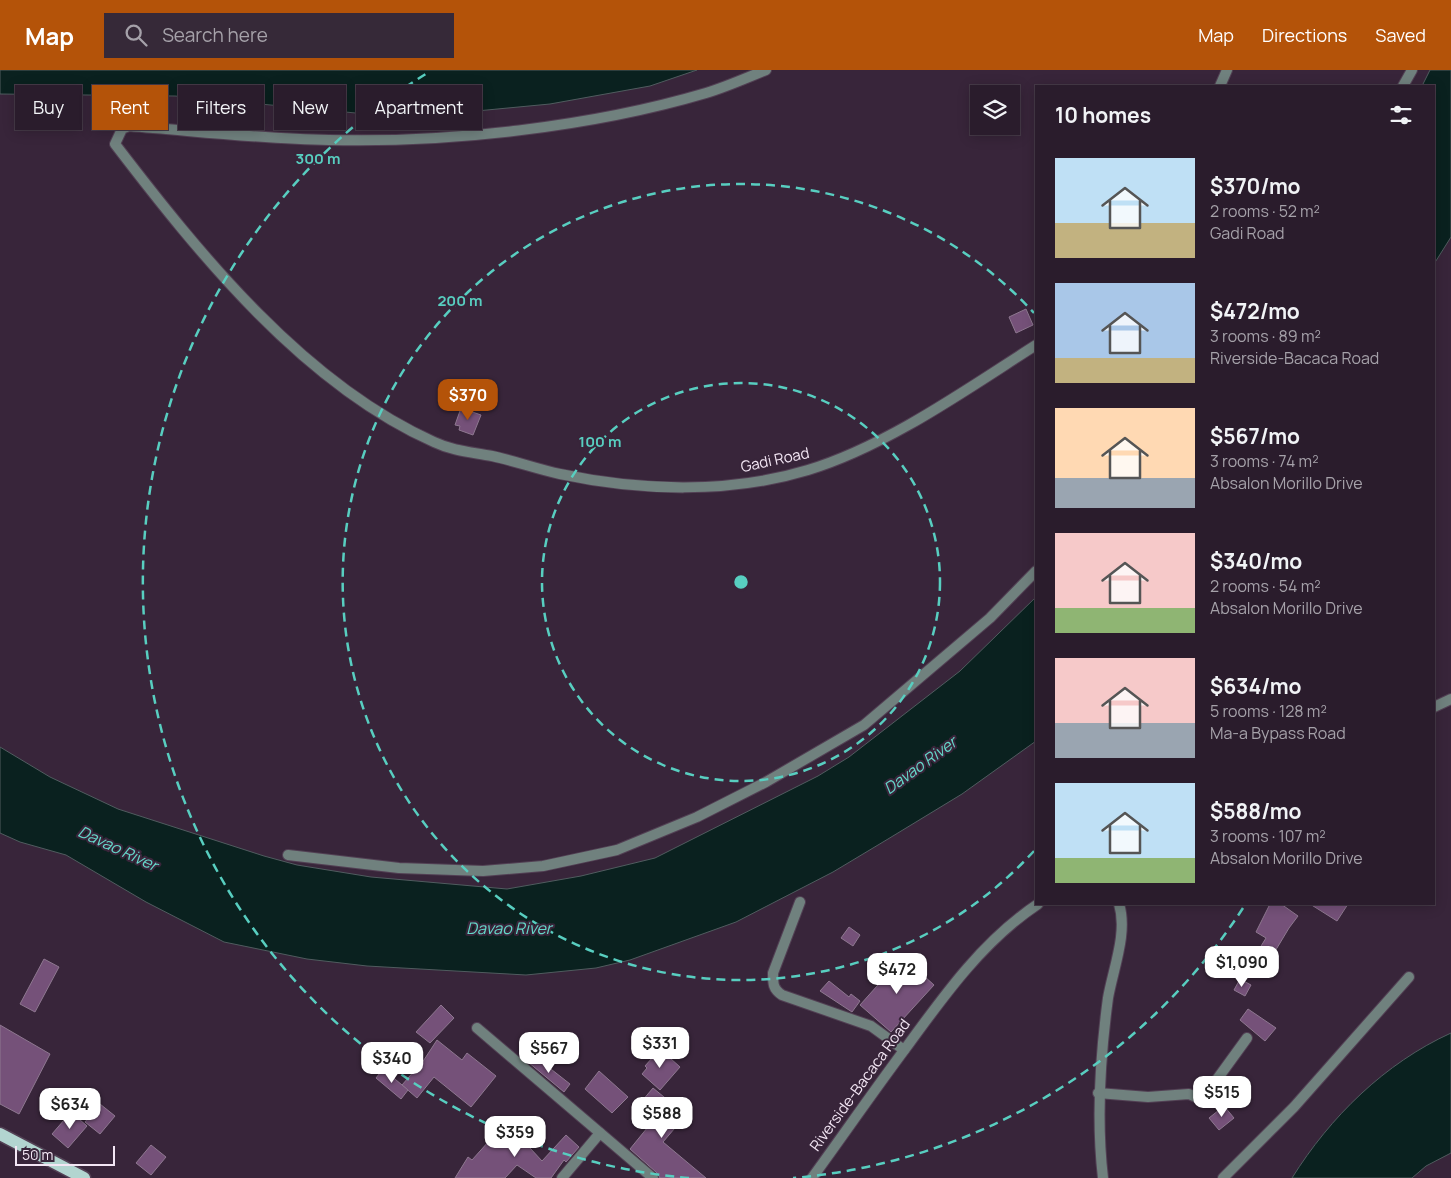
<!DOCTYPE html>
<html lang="en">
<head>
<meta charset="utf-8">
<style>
	body { margin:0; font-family:Manrope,sans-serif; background:#362938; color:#f1f3f6; height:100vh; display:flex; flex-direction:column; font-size:19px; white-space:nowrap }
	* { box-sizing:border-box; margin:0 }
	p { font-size:16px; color:#a5a1a9 }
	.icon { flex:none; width:28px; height:28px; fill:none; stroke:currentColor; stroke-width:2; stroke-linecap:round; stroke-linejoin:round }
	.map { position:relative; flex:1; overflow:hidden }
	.details { position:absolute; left:1035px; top:15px; width:400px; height:820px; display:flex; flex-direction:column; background:#2a1c2c; border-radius:0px; box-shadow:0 2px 12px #0003,0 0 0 1px #463a48 }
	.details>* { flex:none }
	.top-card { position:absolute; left:15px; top:15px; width:475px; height:45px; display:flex; gap:10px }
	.controls { position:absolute; left:970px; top:15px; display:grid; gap:10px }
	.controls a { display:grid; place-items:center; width:50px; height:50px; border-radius:0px; background:#2a1c2c; box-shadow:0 2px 12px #0003,0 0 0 1px #463a48; font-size:25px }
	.scale { position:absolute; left:15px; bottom:12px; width:100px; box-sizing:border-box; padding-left:5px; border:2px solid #f3e6f4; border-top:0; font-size:14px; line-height:18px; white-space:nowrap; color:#f3e6f4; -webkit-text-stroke:4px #38253a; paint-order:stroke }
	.price { position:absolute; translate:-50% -42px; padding:0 11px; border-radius:10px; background:#fff; color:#222; font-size:16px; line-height:32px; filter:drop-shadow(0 1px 2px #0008) }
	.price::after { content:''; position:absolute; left:50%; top:30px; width:15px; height:11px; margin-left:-8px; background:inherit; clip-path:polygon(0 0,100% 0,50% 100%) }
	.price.current { background:#b45309; color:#fff }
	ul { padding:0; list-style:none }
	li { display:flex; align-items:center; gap:15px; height:125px; padding:0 20px }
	li span { display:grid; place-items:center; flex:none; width:140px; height:100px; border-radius:0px; color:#555 }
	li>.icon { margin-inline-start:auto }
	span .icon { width:60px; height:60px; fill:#fffc; stroke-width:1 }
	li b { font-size:21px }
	h2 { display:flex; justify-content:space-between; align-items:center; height:60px; padding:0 20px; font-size:21px }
	.pill { padding:0 18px; border-radius:0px; background:#2a1c2c; box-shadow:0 2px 12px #0003,0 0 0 1px #463a48; font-size:18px; line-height:45px }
	.pill.current { background:#b45309; color:#fff }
	header { display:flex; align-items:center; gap:30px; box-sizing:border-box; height:70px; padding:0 25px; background:#b45309; color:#fff }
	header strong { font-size:24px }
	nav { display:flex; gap:28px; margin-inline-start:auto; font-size:18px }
	.search { width:350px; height:45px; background:#362938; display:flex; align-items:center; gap:12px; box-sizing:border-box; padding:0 18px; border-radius:0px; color:#a5a1a9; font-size:19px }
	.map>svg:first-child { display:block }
</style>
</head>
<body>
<header>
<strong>Map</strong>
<div class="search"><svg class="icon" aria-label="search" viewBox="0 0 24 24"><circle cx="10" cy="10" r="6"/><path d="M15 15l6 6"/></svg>Search here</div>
<nav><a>Map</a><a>Directions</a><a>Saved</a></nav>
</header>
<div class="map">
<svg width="1451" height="1108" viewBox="0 0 1451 1108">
	<rect width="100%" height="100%" fill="#38253a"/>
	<g fill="#0a211f" stroke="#505c5f">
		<polygon points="0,0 697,0 650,16 550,34 445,44 377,45 175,26 0,24"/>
		<polygon points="1430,0 1451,0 1451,167 1434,194 1434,16 1422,16"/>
		<polygon points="1036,527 1036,671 962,724 888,769 833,802 736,852 630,890 596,898 526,905 367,896 307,889 224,872 146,832 66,785 20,772 0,763 0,677 50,707 118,739 264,786 297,795 371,807 507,819 581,806 655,788 818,706 849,687 960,601"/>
		<path d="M 1451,963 L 1451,1083 L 1426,1096 L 1412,1108 L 1292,1108 C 1330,1047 1385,993 1451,963 Z"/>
	</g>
	<g fill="#755179" stroke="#8e7890">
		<polygon points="1026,239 1033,255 1016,263 1009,247"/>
		<polygon points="461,338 481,345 473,365 459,360 460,356 455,355"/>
		<polygon points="1270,834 1281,834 1298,846 1289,858 1271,888 1258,881 1266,868 1256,862"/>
		<polygon points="1310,834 1348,834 1337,851"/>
		<polygon points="849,857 860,865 853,876 841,868"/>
		<polygon points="903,887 934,915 891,962 860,935"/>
		<polygon points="44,889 59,897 35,942 20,934"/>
		<polygon points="1240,909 1251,915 1245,926 1234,920"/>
		<polygon points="829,911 849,927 851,924 860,931 852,942 820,921"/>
		<polygon points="441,935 454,948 430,973 416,962"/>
		<polygon points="1248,939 1276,958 1265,971 1240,950"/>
		<polygon points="0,955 50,984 19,1044 0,1034"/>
		<polygon points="437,970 462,990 467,983 496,1006 471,1037 434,1007 417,1028 402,1015 415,1000 416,1002"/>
		<polygon points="660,979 680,997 660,1020 642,1004 647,998 645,996"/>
		<polygon points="533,985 570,1014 564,1022 528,992"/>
		<polygon points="383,999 408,1020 401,1029 376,1008"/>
		<polygon points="599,1001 628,1027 612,1043 585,1019"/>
		<polygon points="653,1018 686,1045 663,1072 706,1108 660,1108 657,1103 630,1079 652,1052 638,1041 645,1033 642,1031"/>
		<polygon points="100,1034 115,1046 100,1064 85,1052"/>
		<polygon points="1224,1036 1234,1048 1219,1060 1209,1048"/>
		<polygon points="71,1042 87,1056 68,1078 52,1064"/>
		<polygon points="506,1052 542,1091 566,1065 579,1077 566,1092 564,1090 551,1108 536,1108 517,1095 505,1108 455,1108 468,1087 472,1090"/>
		<polygon points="151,1075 166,1087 151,1105 136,1093"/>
	</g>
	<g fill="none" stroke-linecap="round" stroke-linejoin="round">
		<defs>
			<g id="street">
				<path d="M 766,0 C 746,8 726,17 706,23 C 591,57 448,73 329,70 C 262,69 195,61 129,56 L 122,59 L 115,74 C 200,185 304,314 434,372 C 453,381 471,382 492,386 C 515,391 537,399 560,404 C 640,421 729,424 808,400 C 887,376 967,319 1036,275"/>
				<polyline points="1220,16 1227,0"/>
				<polyline points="1403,16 1412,0"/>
				<polyline points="1434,637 1451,629"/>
				<polyline points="288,785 399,798 483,801 543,796 617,780 697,747 766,712 864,655 990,548 1036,501"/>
				<path d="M 800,832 L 773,903 C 773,914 773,919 782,925 L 871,956 L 904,980"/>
				<polyline points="477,958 653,1108"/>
				<polyline points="1098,1023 1148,1027 1189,1024 1202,1030 1247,968"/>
				<polyline points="562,1108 600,1063"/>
				<path d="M 812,1108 C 844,1064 875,1019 908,975 C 945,924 984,870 1038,834"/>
				<path d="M 1103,1108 C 1096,1048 1100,988 1108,928 C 1113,899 1128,863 1119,834"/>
				<polyline points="1223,1108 1294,1037 1409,907"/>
			</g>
			<polyline id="primary" points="0,1064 84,1108"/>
		</defs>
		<use href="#street" stroke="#524054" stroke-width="12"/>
		<use href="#primary" stroke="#524054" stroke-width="15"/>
		<use href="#street" stroke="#70817e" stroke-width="10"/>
		<use href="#primary" stroke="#b2d5d0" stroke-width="12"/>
	</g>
	<g fill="none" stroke="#58cec0" stroke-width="2.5" stroke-dasharray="9 6">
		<circle cx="741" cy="512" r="199"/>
		<path d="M1034 781A398 398 0 1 1 1034 243"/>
		<path d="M1243 838A598 598 0 0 1 793 1108M689 1108A598 598 0 0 1 429 2"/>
	</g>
	<g text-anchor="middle" stroke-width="4" stroke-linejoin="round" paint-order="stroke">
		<g font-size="15" fill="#f3e6f4" stroke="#38253a">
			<text transform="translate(775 390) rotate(-12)" y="5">Gadi Road</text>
			<text transform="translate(860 1015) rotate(-54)" y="5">Riverside-Bacaca Road</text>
		</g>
		<g font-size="16" font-style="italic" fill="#65d7c9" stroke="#38253a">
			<text transform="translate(920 695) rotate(-36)" y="6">Davao River</text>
			<text transform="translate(118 778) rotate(25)" y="6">Davao River</text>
			<text x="509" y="864">Davao River</text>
		</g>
	</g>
	<circle cx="741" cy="512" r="8" fill="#58cec0" stroke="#38253a" stroke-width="2.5"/>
	<g font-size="15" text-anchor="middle" font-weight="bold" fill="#58cec0" stroke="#38253a" stroke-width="4" stroke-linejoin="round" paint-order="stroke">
		<text x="318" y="94">300 m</text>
		<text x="460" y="236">200 m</text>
		<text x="600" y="377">100 m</text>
	</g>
</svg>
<div class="controls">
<a><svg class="icon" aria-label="layers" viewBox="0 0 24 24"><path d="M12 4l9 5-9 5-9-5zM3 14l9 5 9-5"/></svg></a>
</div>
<div class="scale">50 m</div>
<b class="price current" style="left:468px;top:351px">$370</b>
<b class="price" style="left:1242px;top:918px">$1,090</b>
<b class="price" style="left:897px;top:925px">$472</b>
<b class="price" style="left:660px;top:999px">$331</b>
<b class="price" style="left:549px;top:1004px">$567</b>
<b class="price" style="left:392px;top:1014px">$340</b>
<b class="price" style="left:1222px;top:1048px">$515</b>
<b class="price" style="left:70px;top:1060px">$634</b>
<b class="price" style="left:662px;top:1069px">$588</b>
<b class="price" style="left:515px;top:1088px">$359</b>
<div class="top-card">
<a class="pill">Buy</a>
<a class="pill current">Rent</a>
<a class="pill">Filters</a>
<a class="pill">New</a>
<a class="pill">Apartment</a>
</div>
<section class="details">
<h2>10 homes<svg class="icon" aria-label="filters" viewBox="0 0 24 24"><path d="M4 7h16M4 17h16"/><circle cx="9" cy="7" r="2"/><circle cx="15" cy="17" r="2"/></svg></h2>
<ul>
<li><span style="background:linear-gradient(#bfe0f5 65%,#c2b280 0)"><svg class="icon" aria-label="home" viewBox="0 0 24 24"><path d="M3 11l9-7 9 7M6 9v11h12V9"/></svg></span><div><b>$370/mo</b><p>2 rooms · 52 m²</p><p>Gadi Road</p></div></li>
<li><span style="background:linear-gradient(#a9c7e8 75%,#c2b280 0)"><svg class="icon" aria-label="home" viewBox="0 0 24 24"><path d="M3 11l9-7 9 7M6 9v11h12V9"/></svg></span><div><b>$472/mo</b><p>3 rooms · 89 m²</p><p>Riverside-Bacaca Road</p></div></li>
<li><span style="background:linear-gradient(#ffd9b3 70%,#9aa5b1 0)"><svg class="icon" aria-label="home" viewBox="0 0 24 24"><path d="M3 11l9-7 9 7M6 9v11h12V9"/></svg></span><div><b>$567/mo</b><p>3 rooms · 74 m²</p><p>Absalon Morillo Drive</p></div></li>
<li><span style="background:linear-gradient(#f6c9c9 75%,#8fb573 0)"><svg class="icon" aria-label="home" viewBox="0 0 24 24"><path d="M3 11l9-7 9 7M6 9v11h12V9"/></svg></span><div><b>$340/mo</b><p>2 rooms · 54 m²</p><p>Absalon Morillo Drive</p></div></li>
<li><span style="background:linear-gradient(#f6c9c9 65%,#9aa5b1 0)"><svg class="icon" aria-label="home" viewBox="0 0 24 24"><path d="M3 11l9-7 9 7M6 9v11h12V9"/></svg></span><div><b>$634/mo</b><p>5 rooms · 128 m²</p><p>Ma-a Bypass Road</p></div></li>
<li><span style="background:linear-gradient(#bfe0f5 75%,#8fb573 0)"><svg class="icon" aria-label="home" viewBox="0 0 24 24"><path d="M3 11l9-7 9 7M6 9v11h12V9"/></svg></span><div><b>$588/mo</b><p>3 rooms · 107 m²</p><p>Absalon Morillo Drive</p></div></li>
</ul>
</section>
</div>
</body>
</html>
